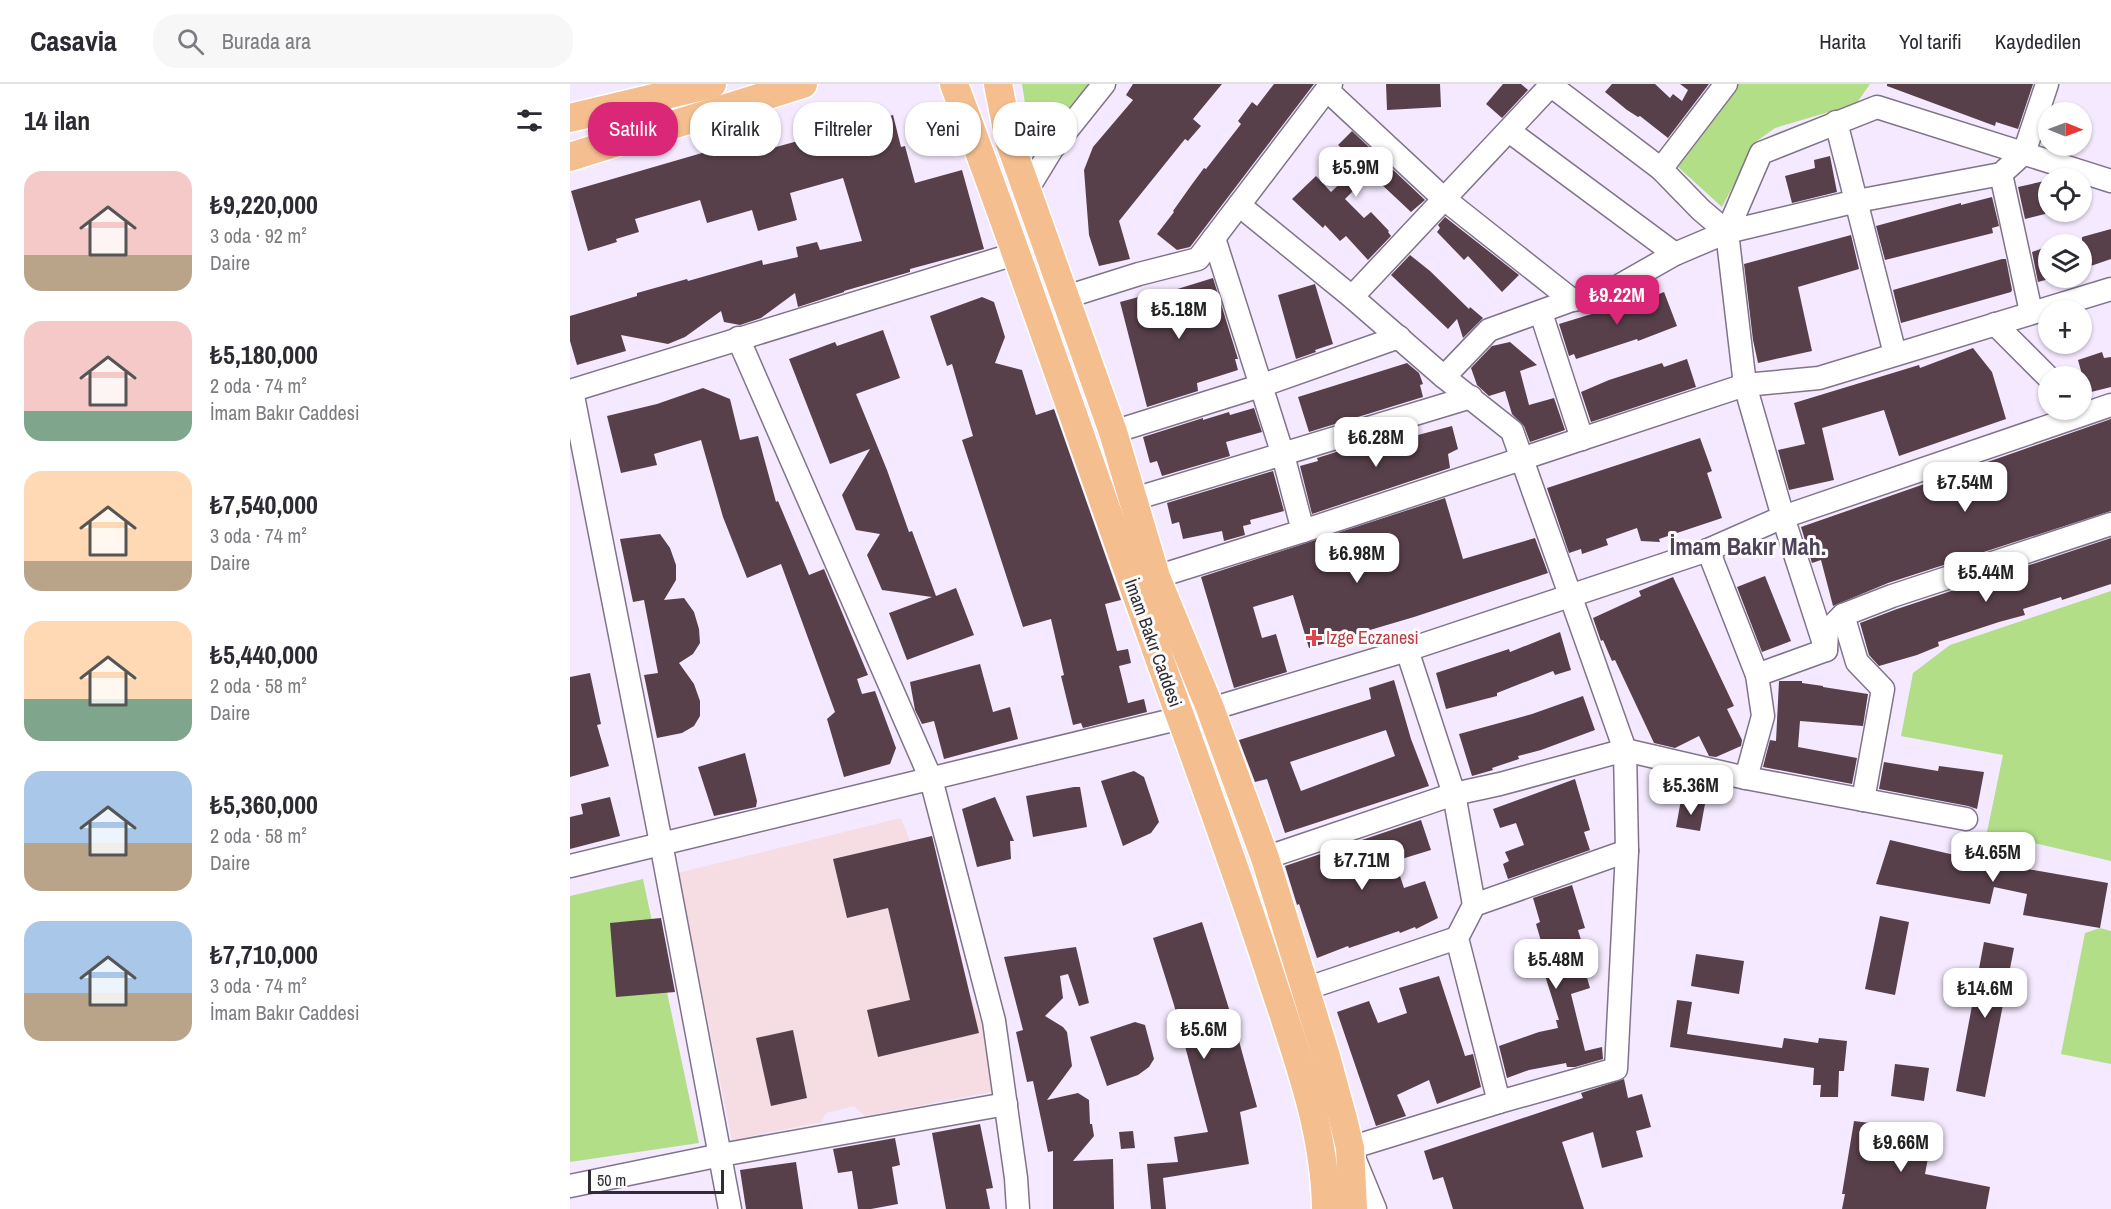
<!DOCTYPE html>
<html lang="tr">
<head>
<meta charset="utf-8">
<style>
	body { margin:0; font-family:"Archivo Narrow",sans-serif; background:#f7f7f7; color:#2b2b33; height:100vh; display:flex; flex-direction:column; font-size:22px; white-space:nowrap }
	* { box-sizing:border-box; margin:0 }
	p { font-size:20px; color:#7c7c81 }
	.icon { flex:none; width:33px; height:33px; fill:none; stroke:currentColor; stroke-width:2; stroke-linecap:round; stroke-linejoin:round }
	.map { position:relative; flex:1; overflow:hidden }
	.drawer { display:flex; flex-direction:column; background:#fff; width:570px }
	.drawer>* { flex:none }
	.banner { position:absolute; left:18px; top:18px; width:570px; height:54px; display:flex; gap:12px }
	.needle { width:39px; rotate:91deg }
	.controls { position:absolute; left:1468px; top:18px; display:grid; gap:12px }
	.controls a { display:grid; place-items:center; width:54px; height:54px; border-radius:50%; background:#fff; box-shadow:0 2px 4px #0004; font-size:30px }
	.scale { position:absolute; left:18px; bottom:15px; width:136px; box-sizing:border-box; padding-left:6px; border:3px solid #302b35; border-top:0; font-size:16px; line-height:21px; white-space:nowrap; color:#302b35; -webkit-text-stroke:4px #fbfbfb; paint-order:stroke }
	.price { position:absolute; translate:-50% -51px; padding:0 14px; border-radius:12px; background:#fff; color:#222; font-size:20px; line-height:39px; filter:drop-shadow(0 2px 3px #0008) }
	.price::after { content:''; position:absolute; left:50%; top:36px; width:18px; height:14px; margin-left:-9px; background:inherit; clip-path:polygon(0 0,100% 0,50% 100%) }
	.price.active { background:#db2777; color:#fff }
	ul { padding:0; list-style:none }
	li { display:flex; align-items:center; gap:18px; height:150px; padding:0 24px }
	li span { display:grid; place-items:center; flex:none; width:168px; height:120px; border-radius:18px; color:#555 }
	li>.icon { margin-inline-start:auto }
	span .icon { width:72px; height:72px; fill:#fffc; stroke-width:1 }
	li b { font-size:26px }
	h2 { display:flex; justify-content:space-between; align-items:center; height:72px; padding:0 24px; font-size:26px }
	.pill { padding:0 21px; border-radius:24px; background:#fff; box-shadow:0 2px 4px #0004; font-size:21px; line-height:54px }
	.pill.active { background:#db2777; color:#fff }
	header { display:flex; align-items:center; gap:36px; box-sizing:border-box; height:84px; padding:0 30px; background:#fff; border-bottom:2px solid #e1e1e2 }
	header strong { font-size:28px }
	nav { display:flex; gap:33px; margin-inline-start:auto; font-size:21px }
	.search { width:420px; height:54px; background:#f7f7f7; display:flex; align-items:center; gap:15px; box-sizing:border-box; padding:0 21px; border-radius:24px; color:#7c7c81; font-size:22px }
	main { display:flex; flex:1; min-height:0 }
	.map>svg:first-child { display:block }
</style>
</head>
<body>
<header>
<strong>Casavia</strong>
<div class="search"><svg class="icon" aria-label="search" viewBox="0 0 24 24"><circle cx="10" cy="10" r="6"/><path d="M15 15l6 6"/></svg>Burada ara</div>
<nav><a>Harita</a><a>Yol tarifi</a><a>Kaydedilen</a></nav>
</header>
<main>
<section class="drawer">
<h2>14 ilan<svg class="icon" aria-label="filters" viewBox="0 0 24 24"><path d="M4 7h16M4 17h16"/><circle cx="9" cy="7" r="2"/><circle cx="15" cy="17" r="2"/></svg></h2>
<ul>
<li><span style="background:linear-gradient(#f6c9c9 70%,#b9a48a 0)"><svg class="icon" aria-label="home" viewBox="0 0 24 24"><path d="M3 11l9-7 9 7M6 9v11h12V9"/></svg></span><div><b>₺9,220,000</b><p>3 oda · 92 m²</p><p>Daire</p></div></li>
<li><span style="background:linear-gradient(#f6c9c9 75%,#7fa58c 0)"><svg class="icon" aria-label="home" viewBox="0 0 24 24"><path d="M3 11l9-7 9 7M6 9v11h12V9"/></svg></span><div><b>₺5,180,000</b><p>2 oda · 74 m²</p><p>İmam Bakır Caddesi</p></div></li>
<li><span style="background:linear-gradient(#ffd9b3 75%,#b9a48a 0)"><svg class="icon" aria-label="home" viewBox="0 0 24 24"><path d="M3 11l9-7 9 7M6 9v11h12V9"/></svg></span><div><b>₺7,540,000</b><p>3 oda · 74 m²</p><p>Daire</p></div></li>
<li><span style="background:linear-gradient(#ffd9b3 65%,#7fa58c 0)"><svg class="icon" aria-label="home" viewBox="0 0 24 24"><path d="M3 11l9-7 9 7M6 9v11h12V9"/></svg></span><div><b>₺5,440,000</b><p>2 oda · 58 m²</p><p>Daire</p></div></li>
<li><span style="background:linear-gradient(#a9c7e8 60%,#b9a48a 0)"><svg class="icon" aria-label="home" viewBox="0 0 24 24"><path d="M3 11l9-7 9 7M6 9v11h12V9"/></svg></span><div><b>₺5,360,000</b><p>2 oda · 58 m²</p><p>Daire</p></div></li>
<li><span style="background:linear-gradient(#a9c7e8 60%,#b9a48a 0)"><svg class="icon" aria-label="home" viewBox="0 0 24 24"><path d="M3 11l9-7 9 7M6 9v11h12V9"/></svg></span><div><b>₺7,710,000</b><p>3 oda · 74 m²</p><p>İmam Bakır Caddesi</p></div></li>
</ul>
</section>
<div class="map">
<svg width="1541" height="1125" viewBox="0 0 1541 1125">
	<rect width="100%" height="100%" fill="#f4e9fe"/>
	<polygon fill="#f6dce3" points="331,734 421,963 426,1007 295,1032 284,1022 256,1029 251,1038 162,1056 108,789"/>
	<g fill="#b1de86">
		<polygon points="452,0 519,0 468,60 455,19"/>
		<polygon points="1166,0 1300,0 1286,20 1205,44 1187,57 1152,123 1108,83"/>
		<polygon points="1541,507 1541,777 1417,748 1433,671 1331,652 1343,589 1380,561"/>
		<polygon points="73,795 129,1059 0,1078 0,812"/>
		<polygon points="1530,844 1541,847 1541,980 1491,970 1515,849"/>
	</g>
	<g fill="#58404b" fill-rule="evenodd">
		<polygon points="563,0 652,0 623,35 631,42 618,57 615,55 549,137 560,175 529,182 519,151 514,86 523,63 563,16 556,11"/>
		<polygon points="704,0 744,0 620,163 607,166 587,150 604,128 603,127 620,103 634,84 636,85 671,40 668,37 682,18 687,22"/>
		<polygon points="816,0 870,0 871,23 817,26"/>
		<polygon points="933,0 951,0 958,6 932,34 916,20"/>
		<polygon points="1042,0 1085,0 1100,14 1103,10 1112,17 1118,6 1110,0 1139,0 1098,54 1070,32 1068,33 1057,26 1035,8"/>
		<polygon points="1317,0 1463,0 1448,45 1426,38 1425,42 1317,2"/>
		<polygon points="323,31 331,63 335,62 345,99 392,86 414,165 340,185 340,188 274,207 274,208 228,223 225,209 191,234 170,241 154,238 151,227 115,253 98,260 51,251 56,267 7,281 0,257 0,232 67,212 67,209 117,195 118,197 192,176 193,181 228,173 226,163 247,158 250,166 292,157 273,94 220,109 227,136 188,147 182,126 137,139 130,116 65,135 69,148 46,155 47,158 18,167 1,107 201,49 206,63"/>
		<polygon points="782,47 855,116 841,128 810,99 809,100 799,91 775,115 794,134 801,128 819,147 818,148 821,152 798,176 776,152 770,157 755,141 753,144 722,115 746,92 761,108 782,88 775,81 782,74 768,61"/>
		<polygon points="1260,72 1267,108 1222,119 1215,92 1245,84 1244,76"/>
		<polygon points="1479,96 1479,129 1455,135 1448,103"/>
		<polygon points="1422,113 1429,142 1422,144 1423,149 1315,176 1306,142 1391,119 1391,121"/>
		<polygon points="875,133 949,191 932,208 898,172 894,176 867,148 870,144 868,141"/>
		<polygon points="1541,145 1541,175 1512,185 1512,153"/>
		<polygon points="1281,151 1289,185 1228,203 1242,267 1188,279 1183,256 1174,180"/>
		<polygon points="1479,162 1479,195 1468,198 1462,168"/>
		<polygon points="840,171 860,187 899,225 900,223 913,234 893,254 887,235 878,245 821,191"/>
		<polygon points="1432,175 1436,175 1442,206 1441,208 1331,239 1323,206"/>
		<polygon points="643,194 668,275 665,275 668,286 627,299 628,307 577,323 550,218 591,207 588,211"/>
		<polygon points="745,200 763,260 745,266 746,268 726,275 708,211"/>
		<polygon points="1094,208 1107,242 1068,257 1067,255 1006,275 1004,270 999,272 989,240 1051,221 1052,225"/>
		<polygon points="412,213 424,218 435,253 425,279 452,286 466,331 484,325 551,516 535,520 547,567 558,565 561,579 549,582 558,619 574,615 577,628 513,644 511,639 503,641 491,592 494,591 481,535 453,543 392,356 403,352 382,280 377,282 360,232"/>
		<polygon points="313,246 330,294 286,310 317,386 339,448 342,447 366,512 386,504 404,551 337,576 319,529 362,513 312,506 297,471 310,450 286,446 272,411 300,365 260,380 219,275 265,258 267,262"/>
		<polygon points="940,258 967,281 950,287 959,321 984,314 995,346 960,358 954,342 942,330 935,307 919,312 907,301 901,284 922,262"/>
		<polygon points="1403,264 1422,288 1436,335 1329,372 1314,326 1252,344 1264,396 1219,406 1208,366 1235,360 1224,319 1349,281 1350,284"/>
		<polygon points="1532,268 1534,274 1541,273 1541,303 1517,309 1508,276"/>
		<polygon points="1117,275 1126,303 1021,338 1011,308 1039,296 1092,279 1094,283"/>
		<polygon points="837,279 849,289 853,300 850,301 853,313 739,348 728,313"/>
		<polygon points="133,304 160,315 170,356 188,352 206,418 208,417 239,491 254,485 298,591 287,595 292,610 305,607 326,664 320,680 274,693 257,635 265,628 211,480 177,494 153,433 131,356 84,370 87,381 51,389 37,332 87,320"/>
		<polygon points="684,324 692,348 656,358 660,372 592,392 587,377 580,379 573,353 633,334 633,336 659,328 660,331"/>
		<polygon points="1541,335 1541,427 1318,499 1263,522 1251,476 1242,479 1231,443"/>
		<polygon points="882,342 888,365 878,370 880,384 742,430 730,382 748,377 747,374 808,355 810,361"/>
		<polygon points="1130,354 1142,387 1137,389 1152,434 1089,455 1090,458 1071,457 1067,444 1036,455 1038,461 1012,470 1011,465 999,469 977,404"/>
		<polygon points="703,387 714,427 680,436 681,440 673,442 675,451 654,457 652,447 613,455 609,438 602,440 597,419"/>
		<polygon points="875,414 893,475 965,454 978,489 844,533 739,564 723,511 683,523 692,554 706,550 717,588 664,604 631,493"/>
		<polygon points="90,450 100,464 106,481 106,496 94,516 114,514 124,528 129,545 130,559 123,570 109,579 124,600 130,617 130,632 124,642 112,649 87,654 74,591 88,589 74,516 63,518 50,455"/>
		<polygon points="1541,454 1541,500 1492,516 1491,513 1453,525 1455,531 1429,538 1368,558 1369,562 1347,571 1309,582 1299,571 1290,539 1327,525"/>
		<polygon points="1195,492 1221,557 1192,568 1167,503"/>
		<polygon points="1103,493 1164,622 1157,625 1172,656 1171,662 1146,673 1139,672 1129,652 1105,664 1084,659 1045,576 1042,577 1033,556 1031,557 1023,534 1071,512 1069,507"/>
		<polygon points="990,548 1001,586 985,591 983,587 927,609 927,612 876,625 866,589 939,565 940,568"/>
		<polygon points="410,580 423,628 440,623 448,655 374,675 364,637 352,640 345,626 340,598"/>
		<polygon points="20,589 31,640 27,641 39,682 0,693 0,593"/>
		<path d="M 824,596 L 841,655 L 859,702 L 715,749 L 697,695 L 685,698 L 669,656 L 801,615 L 799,604 ZM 816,646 L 825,672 L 731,707 L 720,678 Z"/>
		<polygon points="1209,597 1232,597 1232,599 1253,602 1253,603 1298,610 1293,642 1230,637 1228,663 1287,674 1282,700 1193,683 1200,656 1206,657"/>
		<polygon points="1013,612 1025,646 971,666 948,672 949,675 922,684 923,686 902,692 889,650 962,630"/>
		<polygon points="175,669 187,717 186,723 144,732 128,683"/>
		<polygon points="1314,678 1368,687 1369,682 1414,688 1407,725 1398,722 1309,705"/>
		<polygon points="564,687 574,693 589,738 581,749 553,762 531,697"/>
		<polygon points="1005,695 1020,746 1014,748 1020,766 938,795 933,780 939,777 935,768 954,761 946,739 930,744 923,725"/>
		<polygon points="504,703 510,703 517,743 463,753 456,712"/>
		<polygon points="40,713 50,752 0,765 0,733 13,730 11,720"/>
		<polygon points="425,713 444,757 440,757 441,775 407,783 392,725"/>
		<polygon points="1111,716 1135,720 1130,747 1106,743"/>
		<polygon points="851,736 861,766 825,777 834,804 855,797 868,834 846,845 845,843 830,849 829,847 779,864 778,862 747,874 729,820 727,821 715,782"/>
		<polygon points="362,752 409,949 308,973 297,926 340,916 318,824 277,834 263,775"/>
		<polygon points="1320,756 1406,776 1408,770 1424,773 1423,779 1538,799 1530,844 1453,831 1457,810 1424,803 1420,820 1306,800"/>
		<polygon points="1002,801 1015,844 1008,846 1016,872 1011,873 1020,904 1001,910 1015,967 1032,963 1033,975 1005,983 997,983 996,979 959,986 937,994 929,962 969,948 988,944 986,936 989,936 967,866 973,864 966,840 970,838 963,814"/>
		<polygon points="1310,832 1339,838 1325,911 1295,905"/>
		<polygon points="91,834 105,908 46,913 40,839"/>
		<polygon points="632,838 669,957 687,1023 670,1028 679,1080 593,1094 596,1125 581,1125 577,1080 608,1078 604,1053 638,1048 604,921 583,854"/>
		<polygon points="1414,858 1444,864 1415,1013 1386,1007"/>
		<polygon points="506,863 519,919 509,922 498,890 490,892 493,914 475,932 493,943 497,948 502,982 477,1016 508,1009 519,1016 520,1040 522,1040 524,1052 503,1077 543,1075 544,1125 483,1125 483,1067 478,1068 463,997 457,998 446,948 453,946 434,873"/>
		<polygon points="1126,870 1174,877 1169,910 1121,902"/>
		<polygon points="869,892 895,972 903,970 911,1003 867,1020 859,996 827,1011 836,1032 806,1042 767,928 799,917 808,939 837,929 829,904"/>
		<polygon points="1107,916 1122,918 1117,950 1212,964 1214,954 1248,959 1249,954 1277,957 1274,987 1269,987 1268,1013 1250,1013 1251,1001 1243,1001 1244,984 1100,963"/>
		<polygon points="565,938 575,941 584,975 579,983 568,991 537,1002 520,953"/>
		<polygon points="223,946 237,1014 201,1022 186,954"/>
		<polygon points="1325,980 1359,984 1354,1017 1321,1012"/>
		<polygon points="1054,995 1058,1014 1072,1010 1081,1043 1066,1047 1073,1073 1032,1084 1023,1048 992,1058 1014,1125 883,1125 873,1093 863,1096 854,1067 1013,1014 1011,1009"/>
		<polygon points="1284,1037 1363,1047 1355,1090 1420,1103 1416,1125 1272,1125 1275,1110 1272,1110"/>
		<polygon points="410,1040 423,1104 416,1105 420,1125 376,1125 362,1049"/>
		<polygon points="563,1047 565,1064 551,1065 549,1048"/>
		<polygon points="325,1054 330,1081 322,1083 328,1120 301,1125 288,1125 282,1087 268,1089 263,1065"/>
		<polygon points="226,1078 233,1125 176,1125 170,1086"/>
	</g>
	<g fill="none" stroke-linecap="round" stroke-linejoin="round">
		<defs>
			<g id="minor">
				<polyline points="979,0 1091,85 1131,126 1157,148 1175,301 1213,433 1256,566"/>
				<polyline points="1477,0 1454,69 1431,90 1287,117 1157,148 1191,69 1307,23 1541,97"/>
				<polyline points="757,6 873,114 1002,216"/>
				<polyline points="1266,38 1325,270"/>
				<polyline points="939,47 1105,170"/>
				<polyline points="1091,85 1156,0"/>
				<polyline points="1431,90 1461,228"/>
				<polyline points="457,106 482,65 534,0"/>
				<polyline points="669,121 782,213 874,293 942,347 1055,666 1057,767 1046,985 929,1018 780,1064 805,1125"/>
				<polyline points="644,154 713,371 733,447"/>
				<polyline points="496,213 569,190 628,175 761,0"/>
				<polyline points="782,213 982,0"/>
				<polyline points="971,229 1012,355"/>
				<polyline points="1425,240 1479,294"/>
				<polyline points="168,254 361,695 424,937 446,1094 448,1125"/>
				<polyline points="874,293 919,246 1002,216 1031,212 1105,170 1157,148"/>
				<polyline points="0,307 448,169"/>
				<polyline points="2,307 91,759 160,1125"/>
				<polyline points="543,348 690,302 829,253"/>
				<polyline points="564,415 901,313"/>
				<polyline points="1138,466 1187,591 1256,566 1257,547 1273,531 1322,512 1541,440"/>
				<polyline points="586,493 733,447 1175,301 1249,294 1541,205"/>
				<polyline points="1273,531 1287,578 1313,605 1293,716"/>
				<polyline points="1176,694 1193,632 1187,591"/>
				<polyline points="695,774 884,710 837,566"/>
				<polyline points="0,782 611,634 837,566 1138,466 1213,433 1541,321"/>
				<polyline points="904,821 1057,767"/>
				<polyline points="735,905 887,854"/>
				<polyline points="929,1018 887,854 904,821 884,710 930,700 1055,666 1176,694 1396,735"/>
				<polyline points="0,1102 151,1071 436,1020"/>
			</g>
			<g id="major">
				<path d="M 384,0 C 464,212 535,427 613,640 C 644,726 675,812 703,899 C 727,972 755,1047 756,1125"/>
				<polyline points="428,0 439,56 543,348 586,493 640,624 695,774 755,969 773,1035 780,1064 783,1125"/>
				<polyline points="0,34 142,0"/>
				<polyline points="0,73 233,0"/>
			</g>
		</defs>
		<use href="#minor" stroke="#80748b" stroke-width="25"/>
		<use href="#major" stroke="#fff" stroke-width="31"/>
		<use href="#minor" stroke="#fff" stroke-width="22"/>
		<use href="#major" stroke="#f5be8f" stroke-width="28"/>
	</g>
	<path fill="#e0444e" stroke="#fbfbfb" stroke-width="2" d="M741 545h6v6h6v6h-6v6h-6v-6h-6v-6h6z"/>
	<g text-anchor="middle" stroke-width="6" stroke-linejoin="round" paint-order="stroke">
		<g font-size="18" fill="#be3a42" stroke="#fbfbfb" text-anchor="start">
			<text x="756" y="560">Izge Eczanesi</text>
		</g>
		<g font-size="18" fill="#302b35" stroke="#fbfbfb">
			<text transform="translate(583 559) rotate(70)" y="6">İmam Bakır Caddesi</text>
		</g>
		<g font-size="24" font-weight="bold" fill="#4e4358" stroke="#fbfbfb">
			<text x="1178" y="471">İmam Bakır Mah.</text>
		</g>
	</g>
</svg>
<div class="controls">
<a><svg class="needle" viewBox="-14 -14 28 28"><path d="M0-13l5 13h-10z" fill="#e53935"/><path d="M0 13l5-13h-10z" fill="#7c7c81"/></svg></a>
<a><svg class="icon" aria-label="locate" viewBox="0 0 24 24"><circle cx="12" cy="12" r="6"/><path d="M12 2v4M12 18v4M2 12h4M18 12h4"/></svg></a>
<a><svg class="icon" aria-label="layers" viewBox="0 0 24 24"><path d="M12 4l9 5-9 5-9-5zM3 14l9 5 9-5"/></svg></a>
<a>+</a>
<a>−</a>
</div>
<div class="scale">50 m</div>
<b class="price" style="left:786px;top:114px">₺5.9M</b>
<b class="price active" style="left:1047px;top:242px">₺9.22M</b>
<b class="price" style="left:609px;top:256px">₺5.18M</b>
<b class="price" style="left:806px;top:384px">₺6.28M</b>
<b class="price" style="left:1395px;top:429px">₺7.54M</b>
<b class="price" style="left:787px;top:500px">₺6.98M</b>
<b class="price" style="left:1416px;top:519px">₺5.44M</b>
<b class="price" style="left:1121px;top:732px">₺5.36M</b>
<b class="price" style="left:1423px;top:799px">₺4.65M</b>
<b class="price" style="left:792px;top:807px">₺7.71M</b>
<b class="price" style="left:986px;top:906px">₺5.48M</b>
<b class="price" style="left:1415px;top:935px">₺14.6M</b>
<b class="price" style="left:634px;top:976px">₺5.6M</b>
<b class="price" style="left:1331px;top:1089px">₺9.66M</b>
<div class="banner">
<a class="pill active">Satılık</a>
<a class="pill">Kiralık</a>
<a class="pill">Filtreler</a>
<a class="pill">Yeni</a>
<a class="pill">Daire</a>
</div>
</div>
</main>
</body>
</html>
